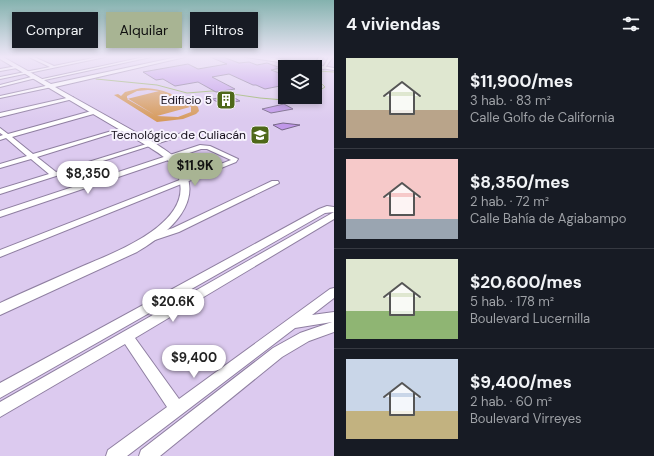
<!DOCTYPE html>
<html lang="es">
<head>
<meta charset="utf-8">
<style>
	body { margin:0; font-family:"DM Sans",sans-serif; background:#20242c; color:#f1f3f6; height:100vh; display:flex; flex-direction:column; font-size:15px; white-space:nowrap }
	* { box-sizing:border-box; margin:0 }
	p { font-size:13px; color:#9ea1a6 }
	.icon { flex:none; width:22px; height:22px; fill:none; stroke:currentColor; stroke-width:2; stroke-linecap:round; stroke-linejoin:round }
	.map { position:relative; flex:1; overflow:hidden }
	.side { display:flex; flex-direction:column; background:#171b24; width:320px }
	.side>* { flex:none }
	.guide { position:absolute; left:12px; top:12px; width:262px; height:36px; display:flex; gap:8px }
	.buttons { position:absolute; left:278px; top:60px; display:grid; gap:8px }
	.buttons a { display:grid; place-items:center; width:44px; height:44px; border-radius:0px; background:#171b24; box-shadow:0 2px 6px #0003; font-size:20px }
	.price { position:absolute; translate:-50% -34px; padding:0 9px; border-radius:14px; background:#fff; color:#222; font-size:13px; line-height:26px; filter:drop-shadow(0 1px 2px #0008) }
	.price::after { content:''; position:absolute; left:50%; top:24px; width:12px; height:9px; margin-left:-6px; background:inherit; clip-path:polygon(0 0,100% 0,50% 100%) }
	.price.on { background:#a8b493; color:#111 }
	ul { padding:0; list-style:none }
	li { display:flex; align-items:center; gap:12px; height:100px; padding:0 12px }
	li+li { border-top:1px solid #363941 }
	li span { display:grid; place-items:center; flex:none; width:112px; height:80px; border-radius:0px; color:#555 }
	li>.icon { margin-inline-start:auto }
	span .icon { width:48px; height:48px; fill:#fffc; stroke-width:1 }
	li b { font-size:17px }
	h2 { display:flex; justify-content:space-between; align-items:center; height:48px; padding:0 12px; font-size:17px }
	.pill { padding:0 14px; border-radius:0px; background:#171b24; box-shadow:0 2px 6px #0003; font-size:14px; line-height:36px }
	.pill.on { background:#a8b493; color:#111 }
	main { display:flex; flex:1; min-height:0 }
	.map>svg:first-child { display:block }
</style>
</head>
<body>
<main>
<div class="map">
<svg width="334" height="456" viewBox="0 0 334 456">
	<rect width="100%" height="100%" fill="#dccaef"/>
	<path fill="#d69a5b" fill-rule="evenodd" d="M 141,88 C 161,87 176,96 194,104 L 198,107 L 199,111 L 196,114 L 183,119 L 157,122 L 114,95 L 118,94 L 121,96 L 125,92 ZM 148,90 L 159,91 L 127,99 L 155,115 L 127,98 L 127,96 L 137,91 ZM 159,91 L 188,105 L 191,107 L 191,112 L 178,117 L 157,116 L 190,107 Z"/>
	<g fill="none" stroke-linecap="round" stroke-linejoin="round">
		<g stroke="#8eae56" stroke-width="1">
			<polyline points="317,71 334,72"/>
			<polyline points="315,73 319,70"/>
			<polyline points="315,77 325,87 315,93"/>
			<polyline points="96,79 157,85 187,93 212,91 260,98 296,101 302,101 308,97"/>
		</g>
	</g>
	<g fill="#c097e9" stroke="#766788">
		<polygon points="210,57 223,57 239,63 249,62 257,65 267,63 281,68 271,70 285,75 285,85 265,89 256,85 253,85 229,74 212,77 235,89 216,92 198,82 175,86 163,79 156,80 143,72 188,64 198,69 227,64"/>
		<polygon points="231,96 240,101 221,104 212,99"/>
		<polygon points="284,104 293,109 271,113 262,109"/>
		<polygon points="283,123 300,125 282,130 273,125"/>
	</g>
	<g fill="none" stroke-linecap="round" stroke-linejoin="round">
		<defs>
			<g id="minor">
				<polygon points="29,57 34,57 54,66 98,57 105,57 0,79 0,77 50,67"/>
				<polygon points="144,57 151,57 40,81 38,80"/>
				<polygon points="319,57 323,57 319,67 316,68 316,62"/>
				<polygon points="329,57 333,57 324,69 322,69"/>
				<polygon points="17,66 17,68 0,71 0,69"/>
				<polygon points="35,76 36,78 0,87 0,85"/>
				<polygon points="50,85 52,87 0,98 0,96"/>
				<polygon points="71,97 73,97 73,99 0,117 0,113"/>
				<polygon points="95,110 98,112 97,113 12,137 33,154 122,128 127,129 37,157 56,172 182,133 187,134 0,194 0,189 49,174 31,159 0,168 0,164 27,156 6,138 0,140 0,136 3,135 0,133 0,128 8,134"/>
				<polygon points="200,145 210,146 238,159 236,162 0,257 0,250 231,160 207,149 201,149 0,217 0,211"/>
				<polygon points="272,181 278,181 279,183 179,232 152,241 147,238 149,236 173,228"/>
				<polygon points="327,206 334,207 334,219 135,338 179,399 330,289 334,288 334,298 312,315 334,312 334,332 309,341 282,357 160,456 139,456 141,450 273,348 300,333 332,322 295,328 127,456 106,456 108,450 167,407 125,344 0,417 0,402 334,212 325,213 0,398 0,383 319,209"/>
			</g>
			<g id="major">
				<path d="M 0,57 L 3,57 L 51,84 L 177,57 L 185,57 L 55,87 L 155,143 C 163,149 173,154 179,162 C 209,200 168,234 137,252 L 0,315 L 0,303 C 28,290 56,278 83,266 C 118,251 207,218 173,166 C 167,158 157,152 149,147 L 0,59 Z"/>
				<polygon points="245,57 268,57 334,68 334,70"/>
			</g>
		</defs>
		<use href="#minor" stroke="#8f7fa1" stroke-width="2"/>
		<use href="#major" stroke="#8f7fa1" stroke-width="2"/>
		<use href="#minor" fill="#fff" fill-rule="evenodd"/>
		<use href="#major" fill="#fff" fill-rule="evenodd"/>
	</g>
	<linearGradient id="sky" x2="0" y2="1"><stop stop-color="#84b2ae"/><stop offset="0.47" stop-color="#efe7f8"/><stop offset="1" stop-color="#efe7f8" stop-opacity="0"/></linearGradient>
	<rect width="334" height="121" fill="url(#sky)"/>
	<defs>
		<symbol id="building-square" viewBox="-11 -11 22 22"><rect x="-9" y="-9" width="18" height="18" rx="4" fill="#4e6819" stroke="#f6f1fd"/><path d="M-4-6H4V6H1V3H-1V6H-4ZM-2.5-4.3h1.7v1.8h-1.7ZM.8-4.3h1.7v1.8H.8ZM-2.5-1h1.7V.8h-1.7ZM.8-1h1.7V.8H.8Z" fill="#fff"/></symbol>
		<symbol id="university-square" viewBox="-11 -11 22 22"><rect x="-9" y="-9" width="18" height="18" rx="4" fill="#4e6819" stroke="#f6f1fd"/><path d="M0-5L7-2L0 1L-7-2ZM-4 1L0 2.5L4 1V4Q0 6-4 4Z" fill="#fff"/></symbol>
	</defs>
	<g fill-rule="evenodd">
		<use href="#building-square" x="215" y="89" width="22" height="22"/>
		<use href="#university-square" x="249" y="124" width="22" height="22"/>
	</g>
	<g text-anchor="middle" stroke-width="4" stroke-linejoin="round" paint-order="stroke">
		<g font-size="12" fill="#130d19" stroke="#f6f1fd" text-anchor="end">
			<text x="212" y="104">Edificio 5</text>
			<text x="246" y="139">Tecnológico de Culiacán</text>
		</g>
	</g>
</svg>
<div class="buttons">
<a><svg class="icon" aria-label="layers" viewBox="0 0 24 24"><path d="M12 4l9 5-9 5-9-5zM3 14l9 5 9-5"/></svg></a>
</div>
<b class="price on" style="left:195px;top:187px">$11.9K</b>
<b class="price" style="left:88px;top:195px">$8,350</b>
<b class="price" style="left:173px;top:323px">$20.6K</b>
<b class="price" style="left:194px;top:379px">$9,400</b>
<div class="guide">
<a class="pill">Comprar</a>
<a class="pill on">Alquilar</a>
<a class="pill">Filtros</a>
</div>
</div>
<section class="side">
<h2>4 viviendas<svg class="icon" aria-label="filters" viewBox="0 0 24 24"><path d="M4 7h16M4 17h16"/><circle cx="9" cy="7" r="2"/><circle cx="15" cy="17" r="2"/></svg></h2>
<ul>
<li><span style="background:linear-gradient(#dfe7d0 65%,#b9a48a 0)"><svg class="icon" aria-label="home" viewBox="0 0 24 24"><path d="M3 11l9-7 9 7M6 9v11h12V9"/></svg></span><div><b>$11,900/mes</b><p>3 hab. · 83 m²</p><p>Calle Golfo de California</p></div></li>
<li><span style="background:linear-gradient(#f6c9c9 75%,#9aa5b1 0)"><svg class="icon" aria-label="home" viewBox="0 0 24 24"><path d="M3 11l9-7 9 7M6 9v11h12V9"/></svg></span><div><b>$8,350/mes</b><p>2 hab. · 72 m²</p><p>Calle Bahía de Agiabampo</p></div></li>
<li><span style="background:linear-gradient(#dfe7d0 65%,#8fb573 0)"><svg class="icon" aria-label="home" viewBox="0 0 24 24"><path d="M3 11l9-7 9 7M6 9v11h12V9"/></svg></span><div><b>$20,600/mes</b><p>5 hab. · 178 m²</p><p>Boulevard Lucernilla</p></div></li>
<li><span style="background:linear-gradient(#c9d6e8 65%,#c2b280 0)"><svg class="icon" aria-label="home" viewBox="0 0 24 24"><path d="M3 11l9-7 9 7M6 9v11h12V9"/></svg></span><div><b>$9,400/mes</b><p>2 hab. · 60 m²</p><p>Boulevard Virreyes</p></div></li>
</ul>
</section>
</main>
</body>
</html>
